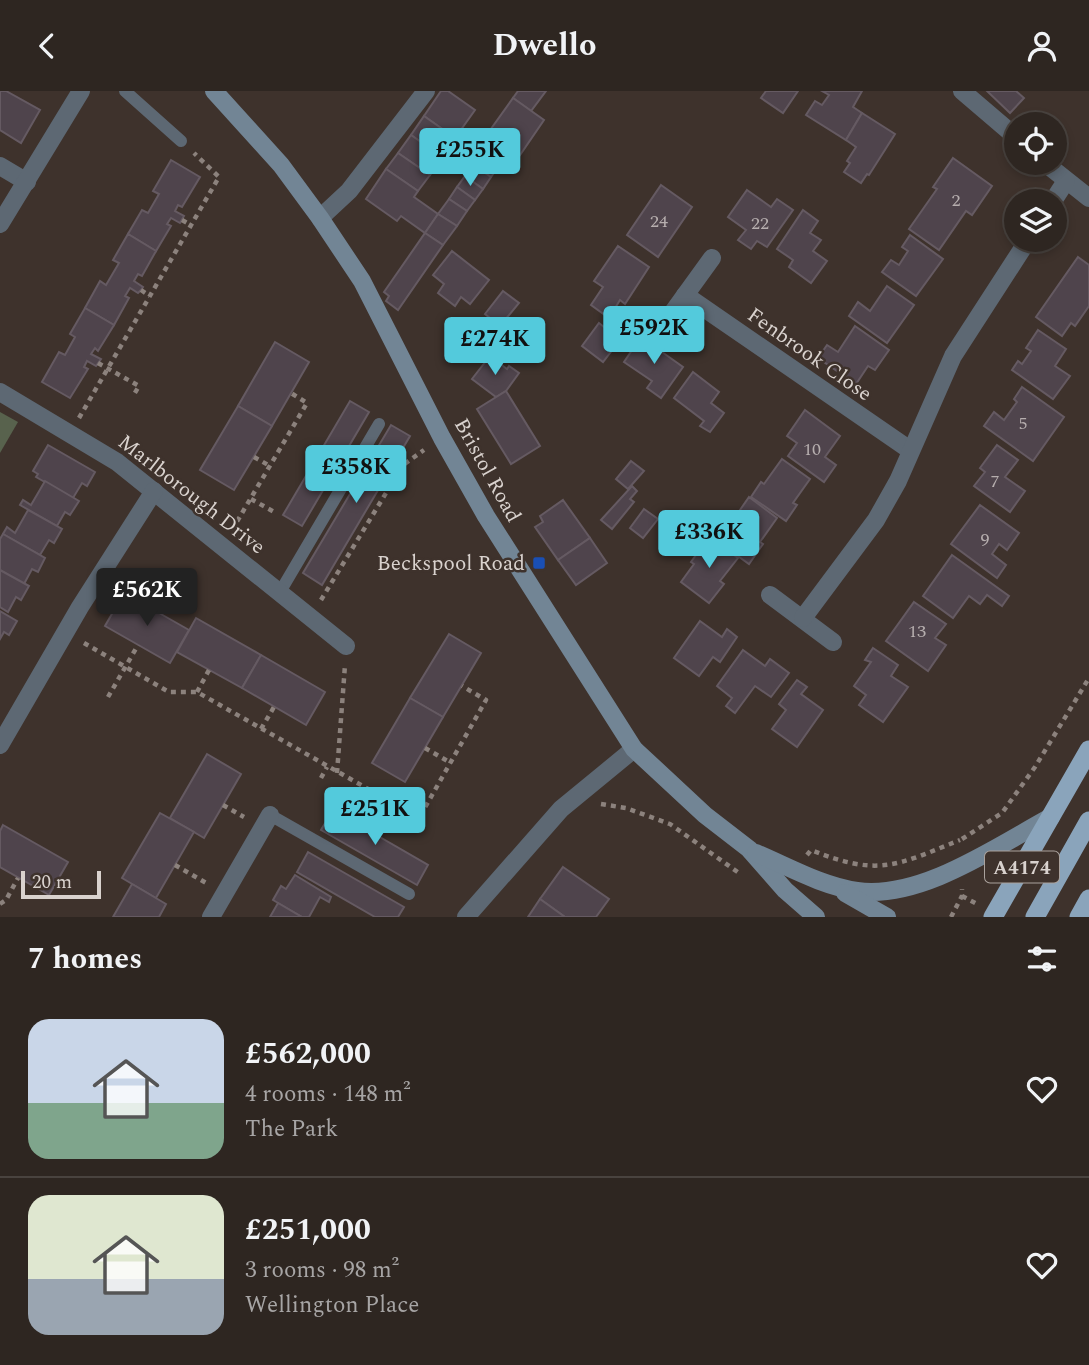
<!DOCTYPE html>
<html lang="en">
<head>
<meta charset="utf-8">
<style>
	body { margin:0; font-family:Spectral,serif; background:#362e2a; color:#f1f3f6; height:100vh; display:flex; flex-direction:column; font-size:26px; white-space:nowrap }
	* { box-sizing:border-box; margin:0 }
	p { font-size:23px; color:#a7a5a5 }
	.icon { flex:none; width:38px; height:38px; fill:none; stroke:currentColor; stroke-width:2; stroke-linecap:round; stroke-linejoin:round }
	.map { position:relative; height:826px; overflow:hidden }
	.panel { display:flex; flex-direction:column; background:#2e2621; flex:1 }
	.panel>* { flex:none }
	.controls { position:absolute; left:1004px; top:21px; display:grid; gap:14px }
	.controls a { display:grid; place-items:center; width:63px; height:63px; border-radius:50%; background:#2e2621; box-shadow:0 4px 10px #0003,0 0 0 2px #49433f; font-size:35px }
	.scale { position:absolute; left:21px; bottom:18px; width:80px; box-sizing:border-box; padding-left:7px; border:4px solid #d9d2ce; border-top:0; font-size:19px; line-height:24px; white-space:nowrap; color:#d9d2ce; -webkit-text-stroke:5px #3e322c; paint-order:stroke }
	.price { position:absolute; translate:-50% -60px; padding:0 16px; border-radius:7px; background:#53cadc; color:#111; font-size:23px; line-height:46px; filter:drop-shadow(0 2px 4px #0008) }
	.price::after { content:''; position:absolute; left:50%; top:42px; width:21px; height:16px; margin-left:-10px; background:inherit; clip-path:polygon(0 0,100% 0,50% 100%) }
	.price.active { background:#222; color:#fff }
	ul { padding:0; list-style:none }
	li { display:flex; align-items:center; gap:21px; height:175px; padding:0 28px }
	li+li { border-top:2px solid #49433f }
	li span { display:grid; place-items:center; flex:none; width:196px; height:140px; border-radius:21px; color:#555 }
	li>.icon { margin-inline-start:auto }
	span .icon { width:84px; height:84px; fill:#fffc; stroke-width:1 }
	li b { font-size:30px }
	h2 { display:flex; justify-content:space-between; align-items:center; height:84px; padding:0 28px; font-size:30px }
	header { display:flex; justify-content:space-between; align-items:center; height:91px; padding:0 28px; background:#2e2621; font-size:32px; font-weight:700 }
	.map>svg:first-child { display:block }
</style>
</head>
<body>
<header><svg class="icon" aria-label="back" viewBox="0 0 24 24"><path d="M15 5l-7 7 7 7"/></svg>Dwello<svg class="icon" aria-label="person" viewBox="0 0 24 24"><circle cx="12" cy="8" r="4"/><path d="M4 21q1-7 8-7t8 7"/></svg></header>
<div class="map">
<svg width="1089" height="826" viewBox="0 0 1089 826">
	<rect width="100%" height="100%" fill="#3e322c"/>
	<polygon fill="#58624d" points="0,321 18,331 0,362"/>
	<g fill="#4f444c" stroke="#655a62" stroke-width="2">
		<polygon points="0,0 6,0 40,19 21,52 0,39"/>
		<polygon points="441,0 448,0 475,19 455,47 424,25"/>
		<polygon points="518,0 546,0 531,20 513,7"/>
		<polygon points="766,0 798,0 783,22 761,7"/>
		<polygon points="822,0 862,0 853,16 862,22 846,49 806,24 815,10 822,14 829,4"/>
		<polygon points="987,0 1016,0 1024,7 1010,22"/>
		<polygon points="513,7 544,29 520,64 488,42"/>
		<polygon points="862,22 895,43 869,84 867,83 861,92 844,81 850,72 847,70 856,56 846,49"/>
		<polygon points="424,25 455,47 442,66 411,44"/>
		<polygon points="411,44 442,66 430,84 398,62"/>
		<polygon points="490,48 508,61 499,75 481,62"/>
		<polygon points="398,62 430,84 418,100 386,78"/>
		<polygon points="481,62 499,75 491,86 473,74"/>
		<polygon points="953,67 992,95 972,124 966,120 939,159 909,138 937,98 933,96"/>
		<polygon points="171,69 200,86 182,116 178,114 175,120 184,125 180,132 171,127 167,133 171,135 156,160 128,143 142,119 148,122 159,103 153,100"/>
		<polygon points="473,74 491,86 483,98 465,85"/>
		<polygon points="386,78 418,100 414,106 438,123 425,142 401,125 397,130 366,108"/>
		<polygon points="465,85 483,98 475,109 457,96"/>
		<polygon points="661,94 692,116 658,166 627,144"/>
		<polygon points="457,96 475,109 467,120 449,108"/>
		<polygon points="747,99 771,116 777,108 793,119 767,156 757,150 751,158 738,149 746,139 728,126"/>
		<polygon points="449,108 467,120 457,135 438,123"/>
		<polygon points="803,119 818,130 810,142 821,149 813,160 827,170 811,192 789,176 793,169 777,158"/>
		<polygon points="438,123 457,135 443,154 425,142"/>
		<polygon points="425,142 443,154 398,219 386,210 389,205 384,201"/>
		<polygon points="128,143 156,160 142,185 138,183 134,190 143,196 141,199 138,202 130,197 125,205 129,207 114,234 85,217 100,190 106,194 119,172 113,169"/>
		<polygon points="910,144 943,168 916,205 882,181 891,169 899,174 908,160 902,156"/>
		<polygon points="618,155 649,176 625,213 620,209 609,227 591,214 603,196 594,190"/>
		<polygon points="452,160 489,189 470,213 461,206 455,215 438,202 444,193 433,184"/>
		<polygon points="1078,166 1089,174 1089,215 1075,235 1071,232 1062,245 1036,226"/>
		<polygon points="887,195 914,214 887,252 849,225 858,211 870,220"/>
		<polygon points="503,200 519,212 500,235 485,223"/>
		<polygon points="85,217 114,234 98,260 95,257 91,263 101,268 96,275 87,270 84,276 88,278 70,307 42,291 59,261 65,264 75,246 70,243"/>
		<polygon points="599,232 620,249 603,271 582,255"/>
		<polygon points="855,235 889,259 875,279 868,275 856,293 818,267 827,254 838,261"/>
		<polygon points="1038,239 1066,258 1055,275 1070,285 1053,308 1012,279 1018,270 1022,273 1031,260 1026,257"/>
		<polygon points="641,246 683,276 661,307 647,297 652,290 624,271"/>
		<polygon points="275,251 309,271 272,335 238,315"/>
		<polygon points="490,265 507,278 509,275 519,282 506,300 496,306 472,288"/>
		<polygon points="693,281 719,301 711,312 724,322 710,341 700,335 704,330 674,307"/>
		<polygon points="1022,296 1064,326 1033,370 984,335 994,321 1004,329 1017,311 1014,308"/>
		<polygon points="506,300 540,355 511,373 477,318"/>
		<polygon points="350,310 369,321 302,435 283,424"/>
		<polygon points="238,315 272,335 234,399 200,379"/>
		<polygon points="805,319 840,345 825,366 836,374 824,391 788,365 797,352 787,345"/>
		<polygon points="391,334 410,345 322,494 303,482"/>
		<polygon points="48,354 95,381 87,395 82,392 73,407 36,386 38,383 33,380"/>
		<polygon points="997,354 1018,369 1005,386 1025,400 1010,421 974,395 985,381 980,377"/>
		<polygon points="782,368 810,388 793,412 797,414 786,430 751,406 761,391 764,393"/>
		<polygon points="631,370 644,380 628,398 616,388"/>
		<polygon points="45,390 79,410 70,424 65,421 57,435 20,414 23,409 31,414"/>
		<polygon points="632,395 637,400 630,408 634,411 612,438 601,429"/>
		<polygon points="749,406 777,427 760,451 763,453 749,473 720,452 734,434 731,432"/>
		<polygon points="563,409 590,447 558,469 535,436 543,431 540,425"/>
		<polygon points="980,414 1019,442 1007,459 999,453 992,463 1006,474 997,487 951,453"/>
		<polygon points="644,418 658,428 643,447 630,437"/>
		<polygon points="28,419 62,438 54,452 49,449 40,464 3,443 7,436 15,442"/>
		<polygon points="3,443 45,467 38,481 32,478 24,493 0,479 0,448"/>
		<polygon points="709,446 738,467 720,490 724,493 709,512 681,491 694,473 691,471"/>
		<polygon points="590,447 607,472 576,494 558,469"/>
		<polygon points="952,464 1009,505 1002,515 987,504 980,513 969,505 953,527 923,505"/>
		<polygon points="0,479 29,495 21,509 16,506 8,521 0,516"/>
		<polygon points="124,502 189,539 170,572 105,535"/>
		<polygon points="914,511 946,533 935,547 946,554 928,580 886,550"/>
		<polygon points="0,520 17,530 9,544 4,541 0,548"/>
		<polygon points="196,527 261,564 242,597 177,561"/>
		<polygon points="700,530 722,546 727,538 737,546 720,571 713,566 699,585 674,567"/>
		<polygon points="449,543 481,562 443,626 410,607"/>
		<polygon points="873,557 898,574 891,585 908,596 883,631 859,614 866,604 854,595 871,571 865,569"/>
		<polygon points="743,559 765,575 770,568 789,582 771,606 755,595 735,622 726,615 732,607 717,595"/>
		<polygon points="261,564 325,601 306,634 242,597"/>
		<polygon points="797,589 807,596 801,603 823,619 797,656 772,638 786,619 779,613"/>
		<polygon points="410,607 443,626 405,691 372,672"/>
		<polygon points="207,663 241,683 204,747 170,727"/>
		<polygon points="333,719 428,774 417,794 321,739"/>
		<polygon points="160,722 194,741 156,807 122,787"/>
		<polygon points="3,734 68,771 49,804 0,776 0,740"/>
		<polygon points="308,761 404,816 398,826 375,826 297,781"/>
		<polygon points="563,776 609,808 596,826 565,826 540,808"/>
		<polygon points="295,784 331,806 329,811 320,806 309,826 302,826 273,809 281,795 286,798"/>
		<polygon points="132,793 166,813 159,826 113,826"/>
		<polygon points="540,808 565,826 528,826"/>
		<polygon points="278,812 302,826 270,826"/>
	</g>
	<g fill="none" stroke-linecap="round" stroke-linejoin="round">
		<g stroke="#8c827d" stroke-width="4.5" stroke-dasharray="5 5" stroke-linecap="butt">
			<polyline points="182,129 191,134"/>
			<polyline points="141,199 150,205"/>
			<polyline points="98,272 139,295 133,305"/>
			<polyline points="79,327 219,86 194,62"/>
			<polyline points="254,366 270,375"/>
			<polyline points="251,408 276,422"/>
			<polyline points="232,439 307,312 291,302"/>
			<polyline points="321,509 403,374 424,359"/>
			<polyline points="84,552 169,601 197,601 414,724 423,720 486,609 462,595"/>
			<polyline points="197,601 209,579"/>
			<polyline points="108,606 138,554"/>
			<polyline points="261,638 274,616"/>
			<polyline points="425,657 451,672"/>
			<polyline points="337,682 345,574"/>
			<polyline points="321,687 327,676"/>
			<polyline points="601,713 626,717 670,733 739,782"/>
			<polyline points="223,714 244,726"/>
			<polyline points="962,748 1002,722 1035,676 1089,587"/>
			<path d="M 807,764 L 811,759 C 879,786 895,775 960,749"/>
			<polyline points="175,774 208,793"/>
			<polyline points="962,805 977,813"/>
			<polyline points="0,813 6,809 18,787"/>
			<polyline points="951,826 962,805 962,798"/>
		</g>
		<g stroke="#5d6873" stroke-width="12">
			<polyline points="125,0 181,50"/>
			<polyline points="280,501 379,333"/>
			<polyline points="270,724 409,803"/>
		</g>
		<g stroke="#5d6873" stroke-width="18">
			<polyline points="962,0 1017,47"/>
			<polyline points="1045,72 1089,107"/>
			<polyline points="0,75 27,91"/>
			<polyline points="1053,110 1066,90"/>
			<polyline points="320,127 349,100 426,0"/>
			<polyline points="0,133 81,0"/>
			<polyline points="685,204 910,359"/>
			<polyline points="665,232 712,167"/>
			<polyline points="0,301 117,371 346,555"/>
			<polyline points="770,504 833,551"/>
			<polyline points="803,527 876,429 898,390 953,265 1028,149"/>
			<polyline points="0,654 80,516 154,400"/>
			<polyline points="211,826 270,724"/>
		</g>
		<polyline stroke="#5d6873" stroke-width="18" points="466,826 561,718 634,658"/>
		<g stroke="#728595" stroke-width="18">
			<polyline points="214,0 281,74 320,127 362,190 442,347 486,425 634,658 705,724 749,758 785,799 816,826"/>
			<path d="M 756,762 C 789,776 822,795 857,800 C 921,809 997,755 1051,726"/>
			<polyline points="845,802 887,826"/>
		</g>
		<g stroke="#8aa4bb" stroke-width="19">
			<polyline points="993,826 1089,659"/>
			<polyline points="1035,826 1089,730"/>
			<polyline points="1079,826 1089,808"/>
		</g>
	</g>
	<rect fill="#1a4fb4" stroke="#3e322c" stroke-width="2.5" x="532" y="465" width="14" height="14" rx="3.5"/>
	<g text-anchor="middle" stroke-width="5" stroke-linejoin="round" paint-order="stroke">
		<g font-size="18" fill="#b6aeae">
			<text x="956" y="115">2</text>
			<text x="659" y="136">24</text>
			<text x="760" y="138">22</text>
			<text x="1023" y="338">5</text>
			<text x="812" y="364">10</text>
			<text x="995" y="396">7</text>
			<text x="985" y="454">9</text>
			<text x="917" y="546">13</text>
		</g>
		<rect fill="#3e322c" stroke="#aaa29d" stroke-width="2" x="985" y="760.5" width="74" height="31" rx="5"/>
		<g font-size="19" font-weight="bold" fill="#d9d2ce">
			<text x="1022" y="783">A4174</text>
		</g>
		<g font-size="21" fill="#d9d2ce" stroke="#3e322c">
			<text transform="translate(810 263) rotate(35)" y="7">Fenbrook Close</text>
			<text transform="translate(488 379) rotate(61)" y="7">Bristol Road</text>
			<text transform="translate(192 403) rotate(38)" y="7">Marlborough Drive</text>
		</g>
		<g font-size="21" fill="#d9d2ce" stroke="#3e322c" text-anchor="end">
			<text x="525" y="479">Beckspool Road</text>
		</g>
	</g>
</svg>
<div class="controls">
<a><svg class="icon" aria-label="locate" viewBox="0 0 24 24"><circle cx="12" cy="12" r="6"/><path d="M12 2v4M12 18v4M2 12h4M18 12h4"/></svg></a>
<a><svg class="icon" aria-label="layers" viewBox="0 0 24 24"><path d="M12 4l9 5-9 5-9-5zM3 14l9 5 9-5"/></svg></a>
</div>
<div class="scale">20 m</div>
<b class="price" style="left:470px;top:97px">£255K</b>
<b class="price" style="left:654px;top:275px">£592K</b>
<b class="price" style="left:495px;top:286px">£274K</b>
<b class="price" style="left:356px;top:414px">£358K</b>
<b class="price" style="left:709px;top:479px">£336K</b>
<b class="price active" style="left:147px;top:537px">£562K</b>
<b class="price" style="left:375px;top:756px">£251K</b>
</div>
<section class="panel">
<h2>7 homes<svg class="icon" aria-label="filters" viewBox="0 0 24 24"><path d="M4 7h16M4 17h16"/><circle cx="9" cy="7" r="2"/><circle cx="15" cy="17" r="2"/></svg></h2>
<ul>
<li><span style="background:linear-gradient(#c9d6e8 60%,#7fa58c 0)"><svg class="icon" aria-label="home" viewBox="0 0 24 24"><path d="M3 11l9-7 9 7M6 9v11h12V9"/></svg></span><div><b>£562,000</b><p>4 rooms · 148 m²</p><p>The Park</p></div><svg class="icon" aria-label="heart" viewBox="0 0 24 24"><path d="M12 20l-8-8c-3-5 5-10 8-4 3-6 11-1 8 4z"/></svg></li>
<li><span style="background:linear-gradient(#dfe7d0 60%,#9aa5b1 0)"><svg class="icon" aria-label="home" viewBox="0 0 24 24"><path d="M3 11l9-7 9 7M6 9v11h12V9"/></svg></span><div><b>£251,000</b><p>3 rooms · 98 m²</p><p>Wellington Place</p></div><svg class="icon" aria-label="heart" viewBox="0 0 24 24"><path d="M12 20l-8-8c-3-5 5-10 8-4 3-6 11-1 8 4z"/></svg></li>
</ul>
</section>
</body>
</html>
